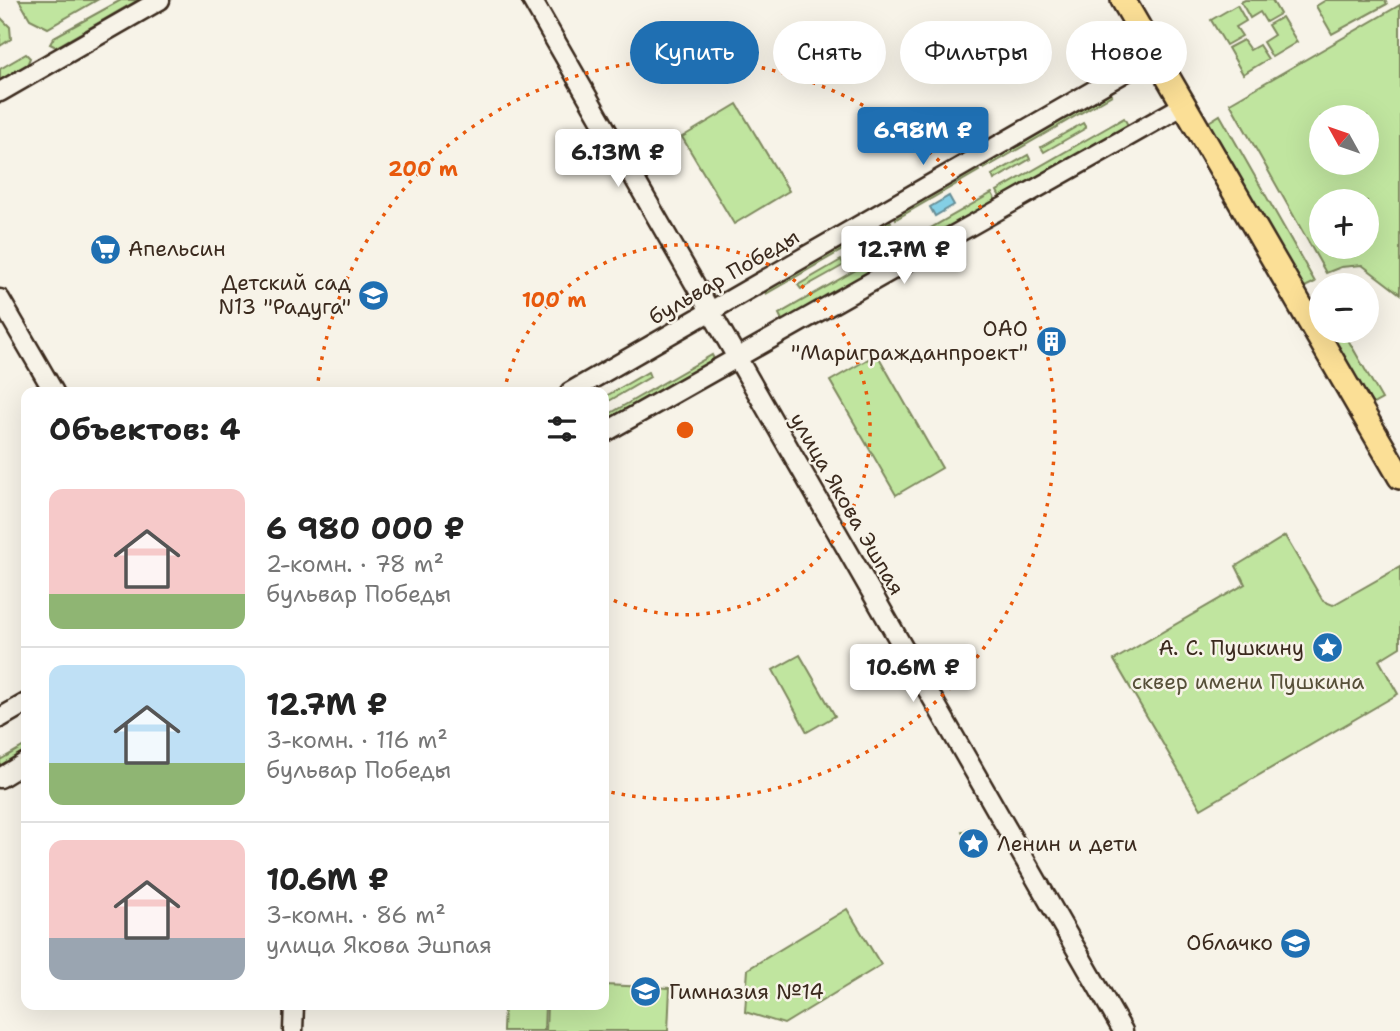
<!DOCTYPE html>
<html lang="ru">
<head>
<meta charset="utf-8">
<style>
	body { margin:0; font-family:"Shantell Sans",sans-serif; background:#f6f6f6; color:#222; height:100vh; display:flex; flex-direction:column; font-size:26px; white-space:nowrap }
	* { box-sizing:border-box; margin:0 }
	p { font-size:23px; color:#767676 }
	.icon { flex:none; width:38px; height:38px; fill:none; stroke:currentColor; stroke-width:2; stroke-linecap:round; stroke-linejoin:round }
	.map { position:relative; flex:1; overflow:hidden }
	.details { position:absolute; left:21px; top:387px; width:588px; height:623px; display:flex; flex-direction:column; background:#fff; border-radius:14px; box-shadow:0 7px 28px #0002 }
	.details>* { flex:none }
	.guide { position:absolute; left:630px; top:21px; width:665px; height:63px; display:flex; gap:14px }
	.needle { width:46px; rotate:310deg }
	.controls { position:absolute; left:1309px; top:105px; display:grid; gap:14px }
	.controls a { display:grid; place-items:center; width:70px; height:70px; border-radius:50%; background:#fff; box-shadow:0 7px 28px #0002; font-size:35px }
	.price { position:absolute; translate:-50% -60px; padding:0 16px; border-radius:7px; background:#fff; color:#222; font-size:23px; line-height:46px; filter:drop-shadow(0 2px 4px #0008) }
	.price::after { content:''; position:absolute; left:50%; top:42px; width:21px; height:16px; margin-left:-10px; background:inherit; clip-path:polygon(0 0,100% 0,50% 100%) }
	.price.on { background:#1f6fb2; color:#fff }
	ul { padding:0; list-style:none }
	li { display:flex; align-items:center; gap:21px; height:175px; padding:0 28px }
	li+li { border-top:2px solid #e0e0e0 }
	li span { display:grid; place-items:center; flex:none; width:196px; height:140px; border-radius:14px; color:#555 }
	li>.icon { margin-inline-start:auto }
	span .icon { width:84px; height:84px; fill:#fffc; stroke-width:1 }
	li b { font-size:30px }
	h2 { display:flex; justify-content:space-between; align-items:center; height:84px; padding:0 28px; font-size:30px }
	.tag { padding:0 24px; border-radius:32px; background:#fff; box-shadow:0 7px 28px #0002; font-size:24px; line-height:63px }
	.tag.on { background:#1f6fb2; color:#fff }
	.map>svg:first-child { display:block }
</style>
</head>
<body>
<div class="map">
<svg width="1400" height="1031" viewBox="0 0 1400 1031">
	<rect width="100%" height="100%" fill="#f7f3e8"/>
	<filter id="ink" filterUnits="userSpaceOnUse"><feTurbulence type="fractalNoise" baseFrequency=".0143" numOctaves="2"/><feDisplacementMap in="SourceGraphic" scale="14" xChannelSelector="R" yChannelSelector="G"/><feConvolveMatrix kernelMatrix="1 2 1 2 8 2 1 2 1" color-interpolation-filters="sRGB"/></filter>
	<g filter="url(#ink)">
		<g fill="#c0e59f" stroke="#7e885e" stroke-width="2" fill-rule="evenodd">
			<polygon points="19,0 97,0 48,28 30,19"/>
			<polygon points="121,0 138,0 56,47 50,44 54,37"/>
			<polygon points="1245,0 1272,0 1280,14 1266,22 1260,12 1250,18 1241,2"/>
			<polygon points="1326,0 1385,0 1387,4 1332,34 1316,6"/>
			<polygon points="1237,5 1246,21 1236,27 1242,36 1226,45 1211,20"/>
			<path d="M 1400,5 L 1400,294 L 1362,265 L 1341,267 L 1326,273 L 1230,103 ZM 1321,117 L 1367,117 L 1367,163 L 1321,163 ZM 1321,201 L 1367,201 L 1367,247 L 1321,247 Z"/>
			<polygon points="0,17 10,27 11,39 0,46"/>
			<polygon points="1282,17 1297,42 1272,57 1263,42 1274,35 1268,25"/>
			<polygon points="1243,40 1250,50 1259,45 1268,59 1243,74 1228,48"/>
			<polygon points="26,54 30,58 27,65 0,80 0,69"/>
			<polygon points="1107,87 1112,95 984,169 979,160"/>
			<polygon points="737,104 789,191 734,224 682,137"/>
			<polygon points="1220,115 1315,282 1301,289 1207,123"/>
			<polygon points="1124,118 1129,127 1001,199 997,191"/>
			<polygon points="1083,123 1086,128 1044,152 1041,147"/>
			<polygon points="1028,155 1030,159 994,180 992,175"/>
			<polygon points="974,163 979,171 896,219 892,211"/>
			<polygon points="992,193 996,201 914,248 910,240"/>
			<polygon points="886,214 891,222 766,294 761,285"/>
			<polygon points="892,232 895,236 856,258 854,254"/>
			<polygon points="903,243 908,251 783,322 779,314"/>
			<polygon points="841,260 844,265 801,289 798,285"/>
			<polygon points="1325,331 1343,331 1382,399 1373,404 1356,387"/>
			<polygon points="877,354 942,468 896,495 830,381"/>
			<polygon points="712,355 715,361 604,424 604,417"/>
			<polygon points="648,372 650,377 609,401 606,396"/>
			<polygon points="1285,536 1323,601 1333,605 1400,567 1400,647 1379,660 1398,694 1201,809 1114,660 1245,584 1236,566"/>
			<polygon points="800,655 835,716 807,732 773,670"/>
			<polygon points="26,745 26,755 0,770 0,760"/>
			<polygon points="969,828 984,854 977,858 962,832"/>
			<polygon points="847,909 881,965 784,1024 745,1012 748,969"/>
			<polygon points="604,985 670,988 668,1031 546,1031 547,1005 604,1004"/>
			<polygon points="504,1005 545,1005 544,1031 503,1031"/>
		</g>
		<polygon fill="#84cfe5" stroke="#678d95" stroke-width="2" points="949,196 954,205 935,216 930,207"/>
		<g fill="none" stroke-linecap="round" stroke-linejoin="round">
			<defs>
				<g id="minor">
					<polyline points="532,0 1123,1031"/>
					<polyline points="0,92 160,0"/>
					<polyline points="0,299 54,392"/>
					<polyline points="570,392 1155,55"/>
					<polyline points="604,433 1184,105"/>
					<polyline points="0,718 26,703"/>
					<polyline points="0,778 26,762"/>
					<polyline points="293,1031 294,1004"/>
				</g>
				<polyline id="major" points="1123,0 1400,477"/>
			</defs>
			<use href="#minor" stroke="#3b2a1e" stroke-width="23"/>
			<use href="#major" stroke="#3b2a1e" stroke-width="28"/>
			<use href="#minor" stroke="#f7f3e8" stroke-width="18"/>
			<use href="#major" stroke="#fbdf96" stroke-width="23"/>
		</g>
	</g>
	<g fill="none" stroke="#e8590c" stroke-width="3.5" stroke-dasharray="3.5 7">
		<path d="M504 392A185 185 0 1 1 604 596"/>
		<path d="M317 391A370 370 0 1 1 605 791"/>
	</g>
	<defs>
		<symbol id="supermarket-disc" viewBox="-11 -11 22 22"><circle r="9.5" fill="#1f6fb2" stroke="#f7f3e8"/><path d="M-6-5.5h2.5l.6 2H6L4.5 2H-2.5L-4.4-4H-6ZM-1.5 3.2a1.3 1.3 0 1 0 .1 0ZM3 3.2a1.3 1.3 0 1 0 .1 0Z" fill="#fff"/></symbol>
		<symbol id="school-disc" viewBox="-11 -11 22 22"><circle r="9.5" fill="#1f6fb2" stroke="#f7f3e8"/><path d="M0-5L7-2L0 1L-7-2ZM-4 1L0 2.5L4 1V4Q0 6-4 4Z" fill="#fff"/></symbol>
		<symbol id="building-disc" viewBox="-11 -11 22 22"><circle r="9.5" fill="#1f6fb2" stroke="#f7f3e8"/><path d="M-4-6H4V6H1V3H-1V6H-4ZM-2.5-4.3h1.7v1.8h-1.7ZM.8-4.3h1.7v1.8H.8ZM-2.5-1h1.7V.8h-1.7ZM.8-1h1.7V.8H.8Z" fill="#fff"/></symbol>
		<symbol id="sight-disc" viewBox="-11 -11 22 22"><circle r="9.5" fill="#1f6fb2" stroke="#f7f3e8"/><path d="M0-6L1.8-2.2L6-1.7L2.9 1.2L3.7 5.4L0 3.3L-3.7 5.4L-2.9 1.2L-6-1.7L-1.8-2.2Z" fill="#fff"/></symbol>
	</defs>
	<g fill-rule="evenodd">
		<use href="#supermarket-disc" x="88" y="232" width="35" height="35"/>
		<use href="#school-disc" x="356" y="278" width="35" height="35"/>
		<use href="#building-disc" x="1034" y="324" width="35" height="35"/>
		<use href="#sight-disc" x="1310" y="630" width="35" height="35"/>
		<use href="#sight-disc" x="956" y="826" width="35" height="35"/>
		<use href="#school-disc" x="1278" y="926" width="35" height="35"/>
		<use href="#school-disc" x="628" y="974" width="35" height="35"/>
	</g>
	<g text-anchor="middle" stroke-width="5" stroke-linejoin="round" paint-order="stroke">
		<g font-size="21" fill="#3b2a1e" stroke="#f7f3e8" text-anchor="end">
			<text x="128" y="256" text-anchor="start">Апельсин</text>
			<text x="351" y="290">Детский сад<tspan x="351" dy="24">N13 "Радуга"</tspan></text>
			<text x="1028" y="336">OAO<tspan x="1028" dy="24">"Маригражданпроект"</tspan></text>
			<text x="1304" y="655">А. С. Пушкину</text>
			<text x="997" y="851" text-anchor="start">Ленин и дети</text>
			<text x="1273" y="950">Облачко</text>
			<text x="669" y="999" text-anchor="start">Гимназия №14</text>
		</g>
		<g font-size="21" fill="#3b2a1e" stroke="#f7f3e8">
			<text transform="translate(724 277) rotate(-30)" y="7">бульвар Победы</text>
			<text transform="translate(847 504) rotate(60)" y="7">улица Якова Эшпая</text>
		</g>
		<g font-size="21" fill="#564f38" stroke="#f7f3e8">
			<text x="1248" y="689">сквер имени Пушкина</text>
		</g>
	</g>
	<circle cx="685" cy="430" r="10" fill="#e8590c" stroke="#f7f3e8" stroke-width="3.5"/>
	<g font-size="21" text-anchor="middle" font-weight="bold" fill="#e8590c" stroke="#f7f3e8" stroke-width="5" stroke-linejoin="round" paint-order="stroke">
		<text x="423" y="176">200 m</text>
		<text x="554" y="307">100 m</text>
	</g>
</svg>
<div class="controls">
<a><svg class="needle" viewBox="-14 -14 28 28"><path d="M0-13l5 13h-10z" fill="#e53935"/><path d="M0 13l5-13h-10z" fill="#767676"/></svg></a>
<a>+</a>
<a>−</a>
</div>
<b class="price on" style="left:923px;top:167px">6.98M ₽</b>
<b class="price" style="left:618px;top:189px">6.13M ₽</b>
<b class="price" style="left:904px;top:286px">12.7M ₽</b>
<b class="price" style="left:913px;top:704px">10.6M ₽</b>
<div class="guide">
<a class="tag on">Купить</a>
<a class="tag">Снять</a>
<a class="tag">Фильтры</a>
<a class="tag">Новое</a>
</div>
<section class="details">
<h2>Объектов: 4<svg class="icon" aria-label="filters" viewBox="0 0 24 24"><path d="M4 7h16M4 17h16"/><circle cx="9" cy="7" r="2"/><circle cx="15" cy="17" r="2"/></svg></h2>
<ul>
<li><span style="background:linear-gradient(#f6c9c9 75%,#8fb573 0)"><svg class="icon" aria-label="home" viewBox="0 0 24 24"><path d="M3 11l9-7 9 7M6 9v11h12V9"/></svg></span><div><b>6 980 000 ₽</b><p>2-комн. · 78 m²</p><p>бульвар Победы</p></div></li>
<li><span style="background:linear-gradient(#bfe0f5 70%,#8fb573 0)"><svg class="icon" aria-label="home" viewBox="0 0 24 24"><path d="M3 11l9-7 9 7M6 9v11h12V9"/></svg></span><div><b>12.7M ₽</b><p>3-комн. · 116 m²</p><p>бульвар Победы</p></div></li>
<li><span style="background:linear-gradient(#f6c9c9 70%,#9aa5b1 0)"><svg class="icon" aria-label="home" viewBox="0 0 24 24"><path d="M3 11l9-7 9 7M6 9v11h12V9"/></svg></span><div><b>10.6M ₽</b><p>3-комн. · 86 m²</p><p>улица Якова Эшпая</p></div></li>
</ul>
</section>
</div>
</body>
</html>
